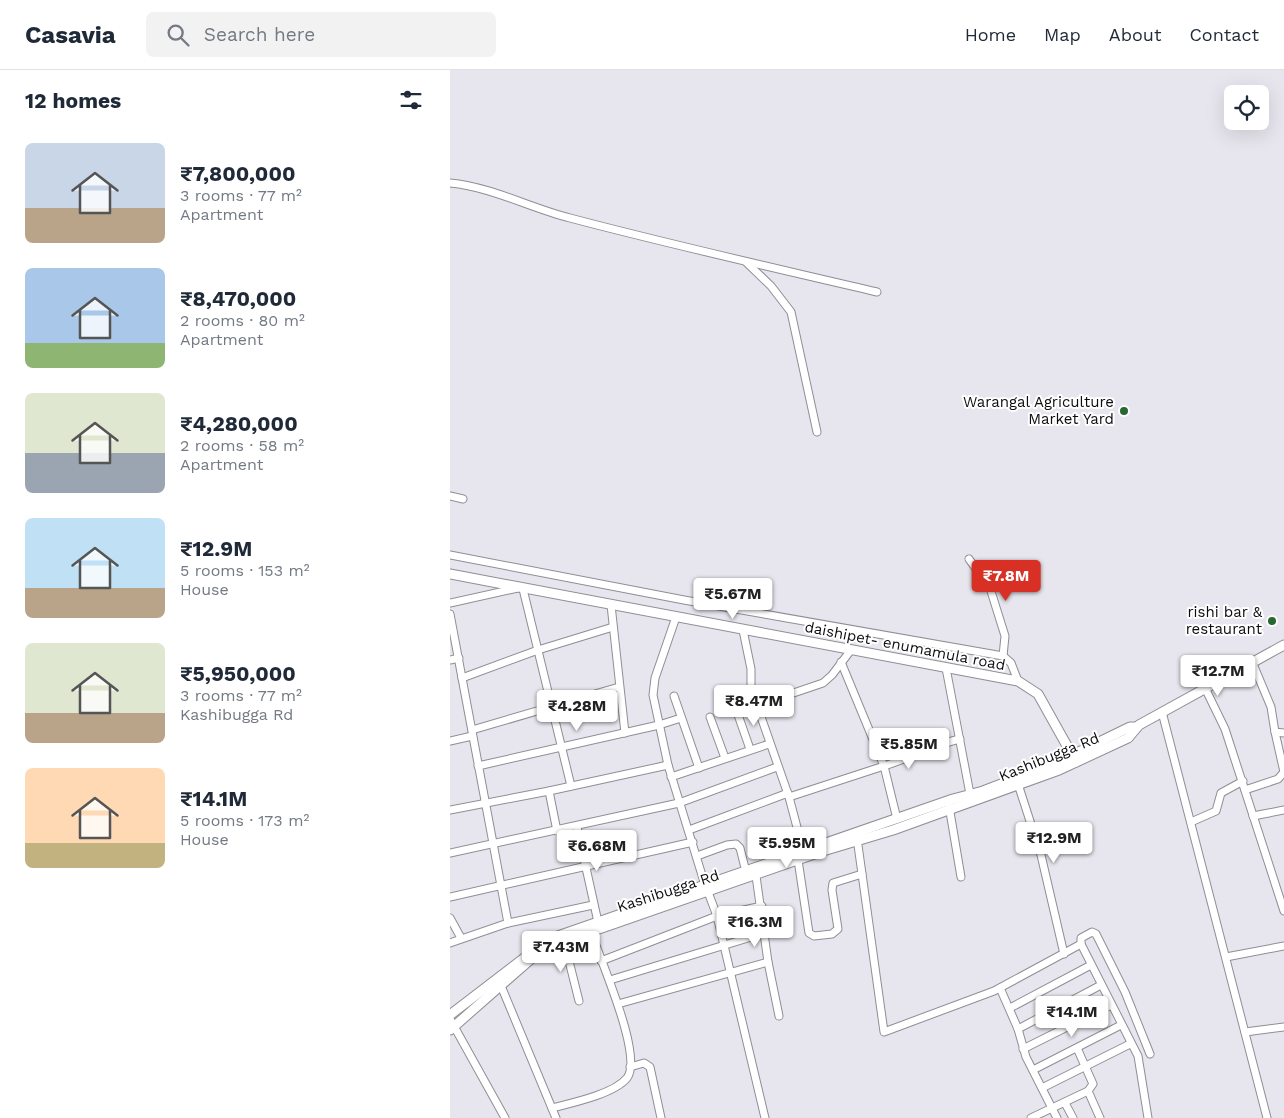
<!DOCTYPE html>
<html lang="en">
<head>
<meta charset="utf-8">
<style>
	body { margin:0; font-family:"Work Sans",sans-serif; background:#f2f2f3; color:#1f2937; height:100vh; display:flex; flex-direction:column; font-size:19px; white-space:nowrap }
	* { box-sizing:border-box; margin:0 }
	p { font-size:16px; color:#747a83 }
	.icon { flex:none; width:28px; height:28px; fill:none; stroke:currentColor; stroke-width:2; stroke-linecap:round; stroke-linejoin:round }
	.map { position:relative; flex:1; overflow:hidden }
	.side { display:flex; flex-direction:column; background:#fff; width:450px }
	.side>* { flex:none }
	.fabs { position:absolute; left:774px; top:15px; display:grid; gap:10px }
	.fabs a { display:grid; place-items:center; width:45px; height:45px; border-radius:8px; background:#fff; box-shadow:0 5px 20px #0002; font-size:25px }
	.price { position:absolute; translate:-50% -42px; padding:0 11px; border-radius:5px; background:#fff; color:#222; font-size:16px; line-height:32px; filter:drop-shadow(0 1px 2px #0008) }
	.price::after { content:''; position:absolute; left:50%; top:30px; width:15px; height:11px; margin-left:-8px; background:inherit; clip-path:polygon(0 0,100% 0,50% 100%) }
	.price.current { background:#d93025; color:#fff }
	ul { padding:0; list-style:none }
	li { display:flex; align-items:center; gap:15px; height:125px; padding:0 25px }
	li span { display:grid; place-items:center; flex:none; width:140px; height:100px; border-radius:8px; color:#555 }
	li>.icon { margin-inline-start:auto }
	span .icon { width:60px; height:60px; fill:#fffc; stroke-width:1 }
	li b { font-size:21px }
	h2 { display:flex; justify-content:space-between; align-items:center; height:60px; padding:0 25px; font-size:21px }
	header { display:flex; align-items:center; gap:30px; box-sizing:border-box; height:70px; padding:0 25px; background:#fff; border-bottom:1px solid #e0e1e3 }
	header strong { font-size:24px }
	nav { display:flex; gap:28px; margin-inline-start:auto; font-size:18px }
	.search { width:350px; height:45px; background:#f2f2f3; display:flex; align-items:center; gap:12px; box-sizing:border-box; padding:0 18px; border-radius:8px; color:#747a83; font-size:19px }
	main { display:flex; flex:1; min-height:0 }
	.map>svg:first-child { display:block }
</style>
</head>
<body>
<header>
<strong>Casavia</strong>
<div class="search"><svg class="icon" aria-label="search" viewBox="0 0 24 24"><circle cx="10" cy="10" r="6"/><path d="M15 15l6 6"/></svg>Search here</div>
<nav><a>Home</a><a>Map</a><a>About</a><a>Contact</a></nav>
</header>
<main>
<section class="side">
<h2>12 homes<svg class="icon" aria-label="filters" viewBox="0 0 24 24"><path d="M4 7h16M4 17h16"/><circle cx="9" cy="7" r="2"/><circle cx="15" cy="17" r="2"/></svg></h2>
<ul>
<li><span style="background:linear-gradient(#c9d6e8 65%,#b9a48a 0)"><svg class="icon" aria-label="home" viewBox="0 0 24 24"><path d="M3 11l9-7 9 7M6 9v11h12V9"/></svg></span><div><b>₹7,800,000</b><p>3 rooms · 77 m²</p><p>Apartment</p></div></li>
<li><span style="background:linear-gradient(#a9c7e8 75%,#8fb573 0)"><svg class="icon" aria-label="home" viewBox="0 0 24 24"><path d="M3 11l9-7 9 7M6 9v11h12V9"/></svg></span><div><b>₹8,470,000</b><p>2 rooms · 80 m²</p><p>Apartment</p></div></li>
<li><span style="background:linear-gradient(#dfe7d0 60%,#9aa5b1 0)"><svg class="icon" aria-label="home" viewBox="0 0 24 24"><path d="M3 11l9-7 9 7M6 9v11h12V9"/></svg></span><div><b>₹4,280,000</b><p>2 rooms · 58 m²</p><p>Apartment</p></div></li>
<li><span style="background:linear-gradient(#bfe0f5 70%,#b9a48a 0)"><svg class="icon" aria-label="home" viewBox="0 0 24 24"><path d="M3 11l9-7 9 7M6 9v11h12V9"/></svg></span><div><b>₹12.9M</b><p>5 rooms · 153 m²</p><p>House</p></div></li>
<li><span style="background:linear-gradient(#dfe7d0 70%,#b9a48a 0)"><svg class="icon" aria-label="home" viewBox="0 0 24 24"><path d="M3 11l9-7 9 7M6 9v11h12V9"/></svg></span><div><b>₹5,950,000</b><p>3 rooms · 77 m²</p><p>Kashibugga Rd</p></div></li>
<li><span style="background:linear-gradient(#ffd9b3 75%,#c2b280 0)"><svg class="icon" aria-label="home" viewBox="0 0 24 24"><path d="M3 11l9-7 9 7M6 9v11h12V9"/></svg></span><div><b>₹14.1M</b><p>5 rooms · 173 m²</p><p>House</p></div></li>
</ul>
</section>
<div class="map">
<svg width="834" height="1048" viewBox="0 0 834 1048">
	<rect width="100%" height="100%" fill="#e7e5ed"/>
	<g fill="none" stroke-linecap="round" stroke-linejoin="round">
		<defs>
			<g id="minor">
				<path d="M 0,113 C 42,117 80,138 120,148 C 222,175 325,198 427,222"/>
				<polyline points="296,192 321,216 341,242 367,362"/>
				<polyline points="0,426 13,429"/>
				<polyline points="0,485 234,530 553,586 561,593 568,611"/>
				<polyline points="519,489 540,518 555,566 553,586"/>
				<polyline points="73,519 121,716"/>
				<polyline points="0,533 68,518"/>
				<polyline points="161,535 175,663"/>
				<polyline points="0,544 58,853"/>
				<polyline points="226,547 205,608 203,625 218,695 255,815"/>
				<polyline points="293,560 301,599 301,618 339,727 353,780"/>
				<polyline points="0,590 9,588"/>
				<polyline points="803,594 821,637 825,662 834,663"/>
				<polyline points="496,598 520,724"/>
				<polyline points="12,608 88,580 163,557"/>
				<polyline points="756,620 775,659 834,841"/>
				<polyline points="224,626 249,698"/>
				<polyline points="308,635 373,613 382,605 401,580"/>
				<polyline points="287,642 300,679"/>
				<polyline points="712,642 817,1048"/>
				<polyline points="260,647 275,688"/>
				<polyline points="22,660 169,617"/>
				<polyline points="0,671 22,666"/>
				<polyline points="28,696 209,655 231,648"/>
				<polyline points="221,707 319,674"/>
				<polyline points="567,711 591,785 614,884"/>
				<polyline points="795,720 828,709 834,702 825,662"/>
				<polyline points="99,721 107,761"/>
				<polyline points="339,727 434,696 391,592"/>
				<polyline points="499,736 511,807"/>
				<polyline points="0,740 99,721 218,695"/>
				<polyline points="803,746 834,740"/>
				<path d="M 447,749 L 434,696 C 460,688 483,675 510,669"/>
				<polyline points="741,752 766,741 771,723 793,711"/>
				<polyline points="127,757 148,852"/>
				<polyline points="239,760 338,723"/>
				<polyline points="407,768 434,962 544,921 631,874 688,986 698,1048"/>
				<polyline points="0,783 229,733 327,697"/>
				<polyline points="247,786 277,775 286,774 290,778 296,802"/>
				<polyline points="348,790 359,863 364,866 382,864 388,859 382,820 383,813 412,804"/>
				<polyline points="306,806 318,892 329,946"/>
				<polyline points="258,822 267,846 315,1048"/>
				<polyline points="0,827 243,772"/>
				<polyline points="0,848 11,868"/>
				<polyline points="114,871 129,931"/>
				<polyline points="0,873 58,853 143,835"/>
				<polyline points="631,874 631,868 642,862 646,864 675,922 700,984"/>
				<polyline points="776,887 834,876"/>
				<polyline points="151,891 267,846 312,836"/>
				<polyline points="160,910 314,863"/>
				<polyline points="49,911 106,1048"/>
				<polyline points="550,918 568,959 576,987 607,1048"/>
				<polyline points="168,934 318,892"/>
				<polyline points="560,938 641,895"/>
				<polyline points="0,949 55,1048"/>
				<polyline points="568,959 651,915"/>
				<polyline points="795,962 834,957"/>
				<polyline points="573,979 661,935"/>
				<polyline points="180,997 194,993 200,997 211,1048"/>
				<polyline points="583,1000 671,955"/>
				<polyline points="592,1018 680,974"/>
				<polyline points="638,1021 650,1048"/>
				<polyline points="615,1033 623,1048"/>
				<path d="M 102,1038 C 122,1033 164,1024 177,1008 C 194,986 149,888 141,861"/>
				<polyline points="581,1048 638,1021 643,1014 627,978"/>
			</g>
			<polyline id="tertiary" points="0,504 568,611 588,624 626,692"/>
			<g id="secondary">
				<polyline points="0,945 99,869 503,729 533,721 606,693 680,657 687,657"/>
				<polyline points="0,960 82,888 100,876 373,781 443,760 609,700 678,668 689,655 834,575"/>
			</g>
		</defs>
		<use href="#minor" stroke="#8f8e95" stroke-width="9"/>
		<use href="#tertiary" stroke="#8f8e95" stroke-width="11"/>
		<use href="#secondary" stroke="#8f8e95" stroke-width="11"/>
		<use href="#minor" stroke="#fff" stroke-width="7"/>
		<use href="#tertiary" stroke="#fff" stroke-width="9"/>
		<use href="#secondary" stroke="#fff" stroke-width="9"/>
	</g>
	<g fill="#276831" stroke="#fff" stroke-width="2">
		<circle cx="674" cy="341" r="5"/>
		<circle cx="822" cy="551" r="5"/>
	</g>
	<g text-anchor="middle" stroke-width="4" stroke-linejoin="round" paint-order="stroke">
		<g font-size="15" fill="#0d0c0f" stroke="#fff" text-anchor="end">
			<text x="664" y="337">Warangal Agriculture<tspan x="664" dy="17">Market Yard</tspan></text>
			<text x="812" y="547">rishi bar &amp;<tspan x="812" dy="17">restaurant</tspan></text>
		</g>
		<g font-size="15" fill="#0d0c0f" stroke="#fff">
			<text transform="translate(455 576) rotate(11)" y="5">daishipet- enumamula road</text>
			<text transform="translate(599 687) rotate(-22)" y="5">Kashibugga Rd</text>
			<text transform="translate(218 821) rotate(-18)" y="5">Kashibugga Rd</text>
		</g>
	</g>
</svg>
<div class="fabs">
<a><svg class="icon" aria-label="locate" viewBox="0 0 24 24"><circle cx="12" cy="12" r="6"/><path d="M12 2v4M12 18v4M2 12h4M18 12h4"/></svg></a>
</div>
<b class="price current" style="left:556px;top:532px">₹7.8M</b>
<b class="price" style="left:283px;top:550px">₹5.67M</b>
<b class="price" style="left:768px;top:627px">₹12.7M</b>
<b class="price" style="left:304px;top:657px">₹8.47M</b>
<b class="price" style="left:127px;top:662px">₹4.28M</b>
<b class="price" style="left:459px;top:700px">₹5.85M</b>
<b class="price" style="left:604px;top:794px">₹12.9M</b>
<b class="price" style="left:337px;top:799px">₹5.95M</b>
<b class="price" style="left:147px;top:802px">₹6.68M</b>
<b class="price" style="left:305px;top:878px">₹16.3M</b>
<b class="price" style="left:111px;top:903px">₹7.43M</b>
<b class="price" style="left:622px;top:968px">₹14.1M</b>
</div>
</main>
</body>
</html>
